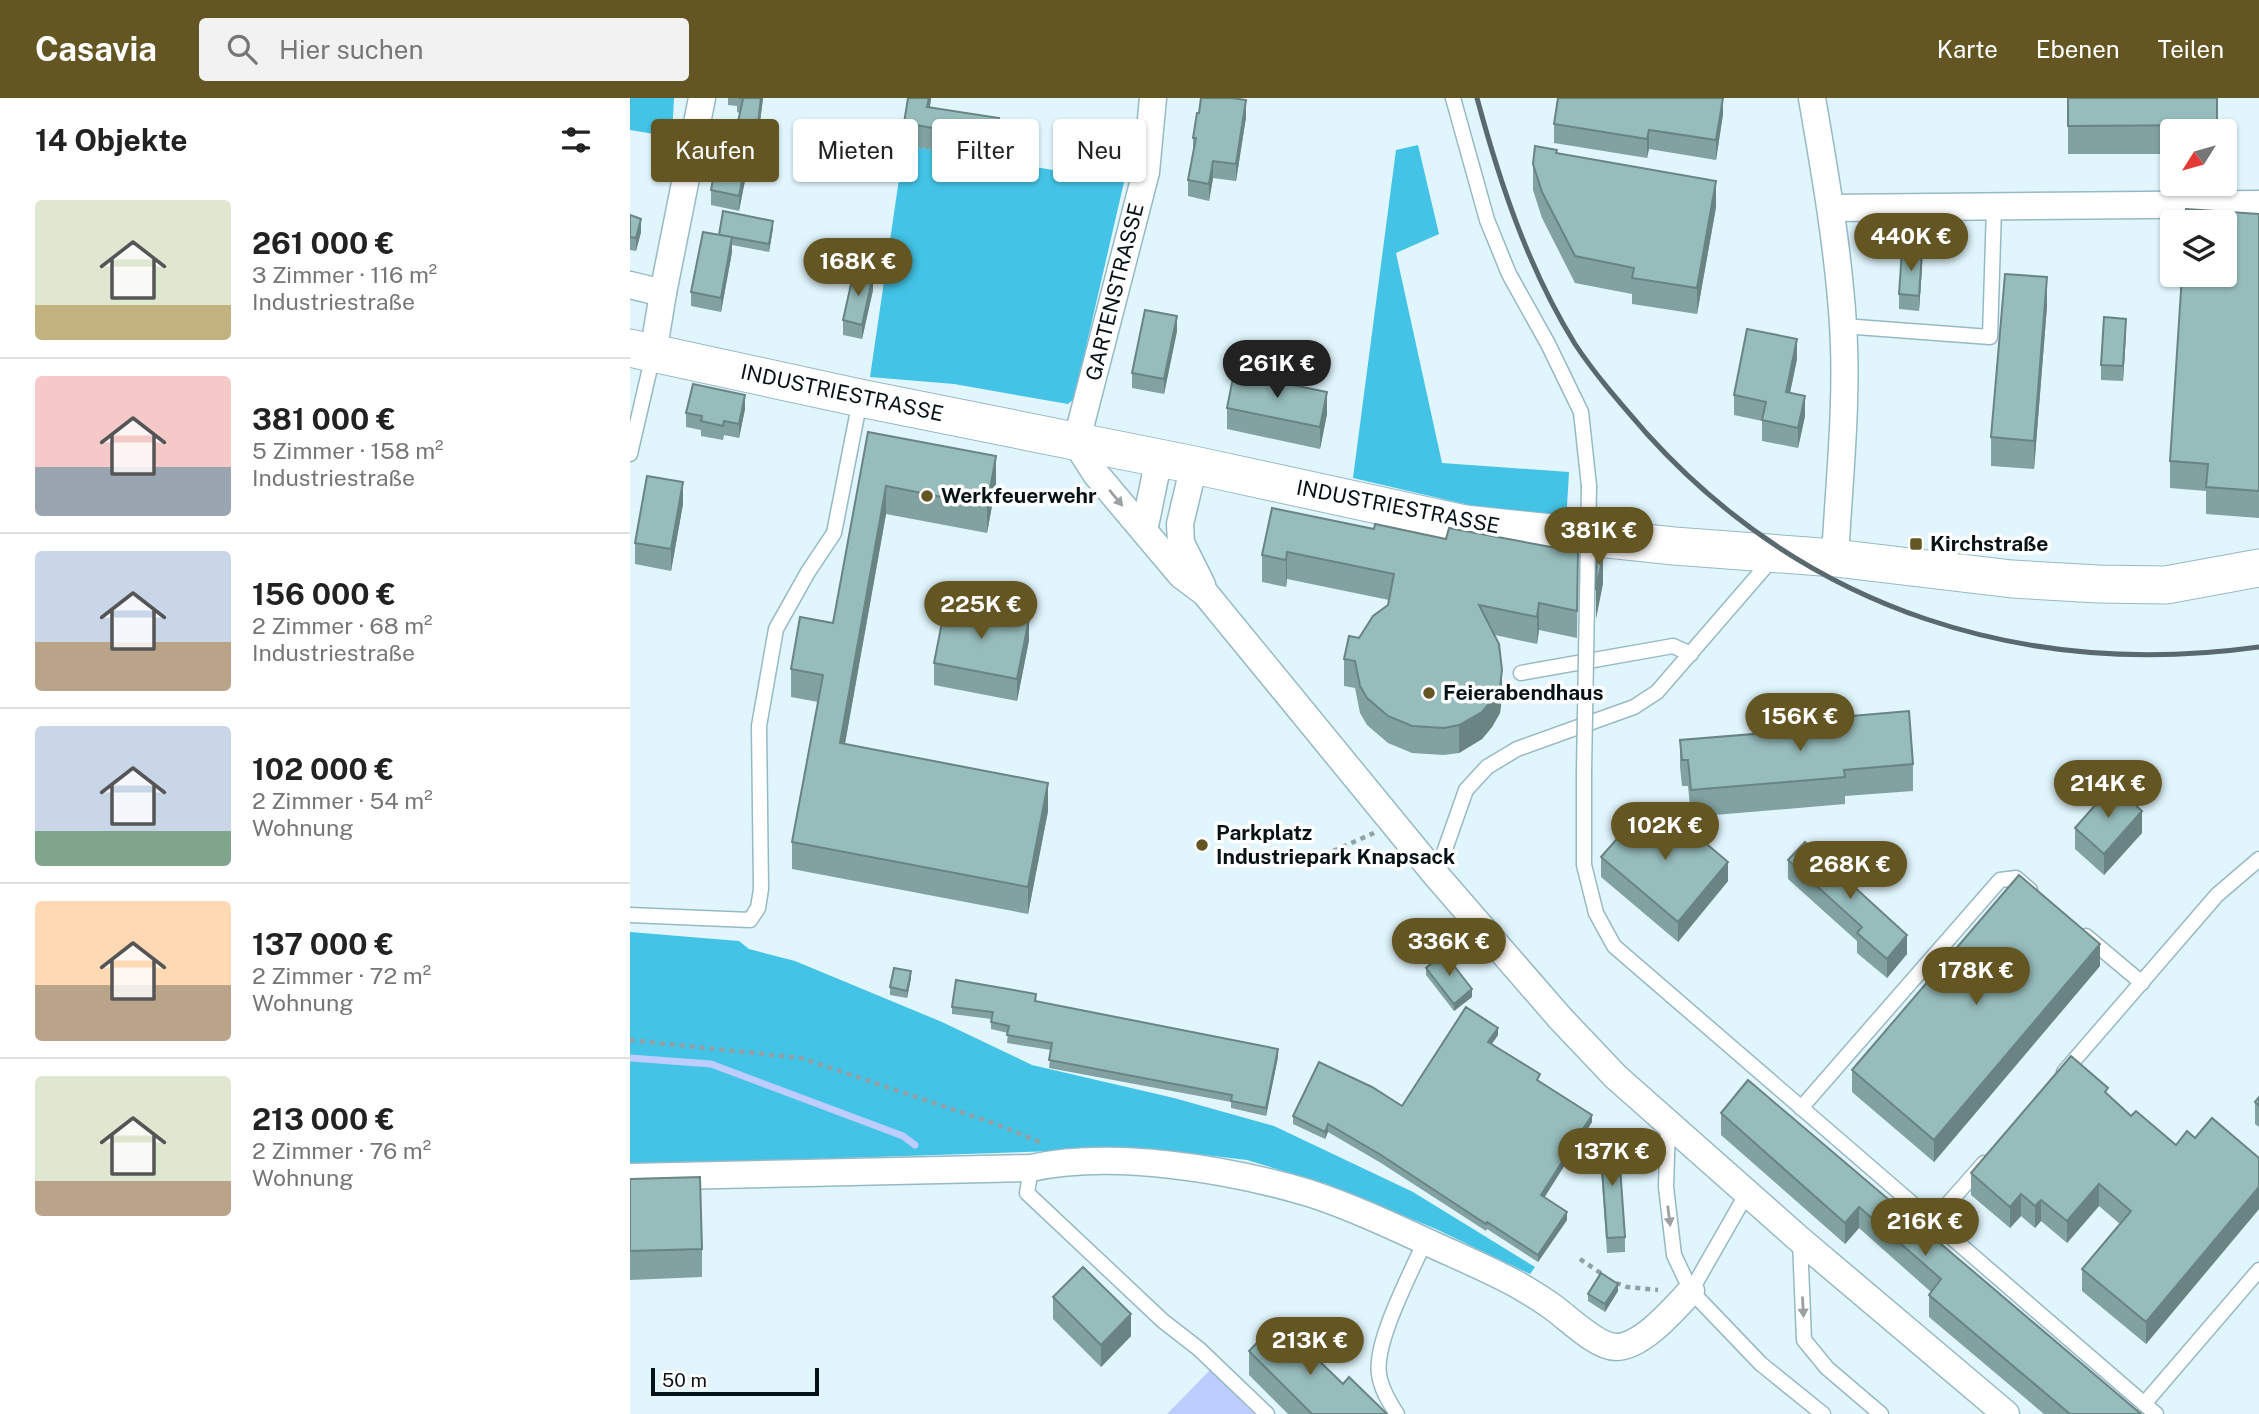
<!DOCTYPE html>
<html lang="de">
<head>
<meta charset="utf-8">
<style>
	body { margin:0; font-family:"Public Sans",sans-serif; background:#f2f2f2; color:#222; height:100vh; display:flex; flex-direction:column; font-size:26px; white-space:nowrap }
	* { box-sizing:border-box; margin:0 }
	p { font-size:23px; color:#767676 }
	.icon { flex:none; width:38px; height:38px; fill:none; stroke:currentColor; stroke-width:2; stroke-linecap:round; stroke-linejoin:round }
	.map { position:relative; flex:1; overflow:hidden }
	.panel { display:flex; flex-direction:column; background:#fff; width:630px }
	.panel>* { flex:none }
	.hud { position:absolute; left:21px; top:21px; width:665px; height:63px; display:flex; gap:14px }
	.needle { width:46px; rotate:233deg }
	.controls { position:absolute; left:1530px; top:21px; display:grid; gap:14px }
	.controls a { display:grid; place-items:center; width:77px; height:77px; border-radius:7px; background:#fff; box-shadow:0 2px 5px #0004; font-size:35px }
	.scale { position:absolute; left:21px; bottom:18px; width:168px; box-sizing:border-box; padding-left:7px; border:4px solid #061216; border-top:0; font-size:19px; line-height:24px; white-space:nowrap; color:#061216; -webkit-text-stroke:5px #fefefe; paint-order:stroke }
	.price { position:absolute; translate:-50% -60px; padding:0 16px; border-radius:24px; background:#645623; color:#fff; font-size:23px; line-height:46px; filter:drop-shadow(0 2px 4px #0008) }
	.price::after { content:''; position:absolute; left:50%; top:42px; width:21px; height:16px; margin-left:-10px; background:inherit; clip-path:polygon(0 0,100% 0,50% 100%) }
	.price.active { background:#222; color:#fff }
	ul { padding:0; list-style:none }
	li { display:flex; align-items:center; gap:21px; height:175px; padding:0 35px }
	li+li { border-top:2px solid #e0e0e0 }
	li span { display:grid; place-items:center; flex:none; width:196px; height:140px; border-radius:7px; color:#555 }
	li>.icon { margin-inline-start:auto }
	span .icon { width:84px; height:84px; fill:#fffc; stroke-width:1 }
	li b { font-size:30px }
	h2 { display:flex; justify-content:space-between; align-items:center; height:84px; padding:0 35px; font-size:30px }
	.chip { padding:0 24px; border-radius:7px; background:#fff; box-shadow:0 2px 5px #0004; font-size:24px; line-height:63px }
	.chip.active { background:#645623; color:#fff }
	header { display:flex; align-items:center; gap:42px; box-sizing:border-box; height:98px; padding:0 35px; background:#645623; color:#fff }
	header strong { font-size:33px }
	nav { display:flex; gap:38px; margin-inline-start:auto; font-size:24px }
	.search { width:490px; height:63px; background:#f2f2f2; display:flex; align-items:center; gap:18px; box-sizing:border-box; padding:0 24px; border-radius:7px; color:#767676; font-size:26px }
	main { display:flex; flex:1; min-height:0 }
	.map>svg:first-child { display:block }
</style>
</head>
<body>
<header>
<strong>Casavia</strong>
<div class="search"><svg class="icon" aria-label="search" viewBox="0 0 24 24"><circle cx="10" cy="10" r="6"/><path d="M15 15l6 6"/></svg>Hier suchen</div>
<nav><a>Karte</a><a>Ebenen</a><a>Teilen</a></nav>
</header>
<main>
<section class="panel">
<h2>14 Objekte<svg class="icon" aria-label="filters" viewBox="0 0 24 24"><path d="M4 7h16M4 17h16"/><circle cx="9" cy="7" r="2"/><circle cx="15" cy="17" r="2"/></svg></h2>
<ul>
<li><span style="background:linear-gradient(#dfe7d0 75%,#c2b280 0)"><svg class="icon" aria-label="home" viewBox="0 0 24 24"><path d="M3 11l9-7 9 7M6 9v11h12V9"/></svg></span><div><b>261 000 €</b><p>3 Zimmer · 116 m²</p><p>Industriestraße</p></div></li>
<li><span style="background:linear-gradient(#f6c9c9 65%,#9aa5b1 0)"><svg class="icon" aria-label="home" viewBox="0 0 24 24"><path d="M3 11l9-7 9 7M6 9v11h12V9"/></svg></span><div><b>381 000 €</b><p>5 Zimmer · 158 m²</p><p>Industriestraße</p></div></li>
<li><span style="background:linear-gradient(#c9d6e8 65%,#b9a48a 0)"><svg class="icon" aria-label="home" viewBox="0 0 24 24"><path d="M3 11l9-7 9 7M6 9v11h12V9"/></svg></span><div><b>156 000 €</b><p>2 Zimmer · 68 m²</p><p>Industriestraße</p></div></li>
<li><span style="background:linear-gradient(#c9d6e8 75%,#7fa58c 0)"><svg class="icon" aria-label="home" viewBox="0 0 24 24"><path d="M3 11l9-7 9 7M6 9v11h12V9"/></svg></span><div><b>102 000 €</b><p>2 Zimmer · 54 m²</p><p>Wohnung</p></div></li>
<li><span style="background:linear-gradient(#ffd9b3 60%,#b9a48a 0)"><svg class="icon" aria-label="home" viewBox="0 0 24 24"><path d="M3 11l9-7 9 7M6 9v11h12V9"/></svg></span><div><b>137 000 €</b><p>2 Zimmer · 72 m²</p><p>Wohnung</p></div></li>
<li><span style="background:linear-gradient(#dfe7d0 75%,#b9a48a 0)"><svg class="icon" aria-label="home" viewBox="0 0 24 24"><path d="M3 11l9-7 9 7M6 9v11h12V9"/></svg></span><div><b>213 000 €</b><p>2 Zimmer · 76 m²</p><p>Wohnung</p></div></li>
</ul>
</section>
<div class="map">
<svg width="1629" height="1316" viewBox="0 0 1629 1316">
	<rect width="100%" height="100%" fill="#e0f5fc"/>
	<g fill="#43c3e5">
		<polygon points="0,0 44,0 42,39 0,32"/>
		<polygon points="274,47 494,84 444,301 438,306 324,286 240,279"/>
		<polygon points="788,47 809,136 766,155 812,365 939,374 936,426 886,418 723,380 766,52"/>
		<polygon points="0,834 109,843 119,851 165,863 312,924 402,967 544,1000 644,1028 783,1094 905,1169 900,1176 806,1131 697,1086 617,1062 516,1050 0,1067"/>
	</g>
	<polygon fill="#bdcdff" points="580,1272 625,1316 537,1316"/>
	<g fill="none" stroke-linecap="round" stroke-linejoin="round">
		<polyline stroke="#bdcdff" stroke-width="7" points="0,960 81,966 273,1038 285,1047"/>
		<defs>
			<g id="service">
				<polyline points="823,0 857,122 879,176 918,246 951,314 959,388"/>
				<polyline points="1213,228 1360,239 1364,110"/>
				<polyline points="0,356 23,257"/>
				<polyline points="891,575 1043,548 1061,556"/>
				<polyline points="954,674 954,767 966,815 984,848 1526,1316"/>
				<polyline points="806,777 836,692 857,669 887,651 1004,609 1027,594 1143,460"/>
				<polyline points="0,817 120,822 128,810 131,791 129,628 146,531 178,474 204,435 230,302"/>
				<polyline points="1456,838 1512,885"/>
				<polyline points="1434,974 1587,797 1629,761"/>
				<polyline points="1171,1010 1370,782 1386,780 1400,792"/>
				<polyline points="1038,1026 1036,1089 1044,1157 1061,1193 1131,1266 1193,1316"/>
				<polyline points="401,1070 397,1095 533,1223 569,1251 637,1316"/>
				<polyline points="1302,1124 1354,1065"/>
				<polyline points="1170,1143 1174,1242 1197,1270 1251,1316"/>
				<polyline points="1061,1193 1117,1095"/>
				<polyline points="1514,1306 1629,1172"/>
				<path d="M 767,1316 C 759,1304 751,1291 749,1276 C 744,1244 781,1175 795,1143"/>
			</g>
			<g id="minor">
				<polyline points="523,0 516,74 446,345 466,376 551,477 575,495 806,777 930,920 986,979 1169,1141 1376,1316"/>
				<path d="M 1182,0 C 1195,75 1208,150 1213,226 C 1218,304 1209,383 1205,460"/>
				<polyline points="1201,110 1629,106"/>
				<polyline points="0,187 33,195"/>
				<polyline points="23,256 33,195 72,0"/>
				<polyline points="564,367 550,426 551,445 572,487"/>
				<polyline points="514,433 529,360"/>
				<path d="M 0,1079 L 401,1070 C 483,1052 598,1071 679,1095 C 719,1108 758,1126 797,1144 C 827,1158 859,1171 888,1187 C 900,1194 912,1201 924,1210 C 939,1221 967,1249 986,1249 C 1012,1249 1044,1211 1061,1193"/>
			</g>
			<polyline id="secondary" points="0,250 230,300 564,367 835,426 1044,448 1205,460 1382,481 1468,486 1536,487 1629,470"/>
		</defs>
		<use href="#service" stroke="#97b9c4" stroke-width="17"/>
		<use href="#minor" stroke="#97b9c4" stroke-width="29"/>
		<use href="#secondary" stroke="#97b9c4" stroke-width="39"/>
		<g stroke="#8fa0a6" stroke-width="4.5" stroke-dasharray="5 5" stroke-linecap="butt">
			<polyline points="703,753 744,735"/>
			<polyline points="0,942 171,960 366,1026 410,1044"/>
			<polyline points="950,1161 975,1178"/>
			<polyline points="986,1185 997,1189 1028,1192"/>
		</g>
		<use href="#service" stroke="#fff" stroke-width="14"/>
		<use href="#minor" stroke="#fff" stroke-width="26"/>
		<use href="#secondary" stroke="#fff" stroke-width="37"/>
		<path stroke="#59696e" stroke-width="5" d="M 847,0 C 870,85 898,170 945,246 C 966,278 993,308 1018,337 C 1178,513 1396,581 1629,549"/>
		<defs>
			<polyline id="service-bridge" points="954,674 959,388"/>
		</defs>
		<use href="#service-bridge" stroke="#97b9c4" stroke-width="17" stroke-linecap="butt"/>
		<use href="#service-bridge" stroke="#fff" stroke-width="14"/>
	</g>
	<g fill="#81a2a1">
		<polygon points="98,0 133,0 127,48 121,46 121,52 109,113 81,107 81,92 107,35 110,15 107,14 107,8 98,7"/>
		<polygon points="278,0 301,0 300,9 369,42 365,63 274,47 274,25"/>
		<polygon points="1093,0 1093,16 1086,62 1019,51 1017,60 924,45 924,26"/>
		<polygon points="1438,0 1587,0 1587,33 1542,33 1542,56 1438,56"/>
		<polygon points="569,15 616,19 606,83 583,80 579,103 558,98 558,82 563,54 563,40"/>
		<polygon points="927,55 1086,109 1067,216 1002,206 1002,196 945,185 912,120 903,92 903,66"/>
		<polygon points="1629,116 1629,420 1576,416 1576,393 1540,390 1540,363"/>
		<polygon points="0,117 11,134 6,153 0,152"/>
		<polygon points="143,130 139,154 102,147 102,154 91,214 61,208 61,194 89,137"/>
		<polygon points="1292,169 1289,213 1269,211 1269,196"/>
		<polygon points="243,192 232,241 213,237 213,222"/>
		<polygon points="1417,208 1404,371 1361,368 1361,339"/>
		<polygon points="547,233 534,296 502,290 502,275"/>
		<polygon points="1496,235 1493,283 1471,282 1471,267"/>
		<polygon points="1167,261 1160,295 1175,318 1168,350 1132,343 1132,323 1104,317 1104,297"/>
		<polygon points="597,310 697,316 690,351 597,331"/>
		<polygon points="115,311 109,340 94,337 93,342 71,338 71,332 56,329 56,315"/>
		<polygon points="238,334 366,386 357,435 256,416 215,646 418,713 398,816 162,771 162,744 188,604 161,599 161,571 203,525"/>
		<polygon points="53,406 41,473 5,466 5,445"/>
		<polygon points="744,431 816,441 948,454 947,540 909,532 907,546 865,537 872,599 870,615 862,629 852,641 829,655 814,657 782,655 758,645 737,627 730,615 725,590 714,588 714,561 729,540 758,507 759,502 657,481 656,489 632,484 632,457"/>
		<polygon points="399,542 387,603 304,587 304,565"/>
		<polygon points="1210,619 1283,666 1283,693 1215,698 1215,706 1061,719 1058,688 1052,688 1050,669 1050,642 1210,629"/>
		<polygon points="1040,726 1098,783 1048,844 971,779 971,759"/>
		<polygon points="1445,730 1512,735 1474,777 1445,751"/>
		<polygon points="1158,762 1277,856 1257,880 1227,855 1227,843 1158,781"/>
		<polygon points="1470,868 1304,1064 1222,994 1222,972"/>
		<polygon points="796,870 842,899 824,913 796,877"/>
		<polygon points="281,880 277,900 260,897 260,889"/>
		<polygon points="406,904 648,959 636,1018 601,1010 601,1004 419,970 421,952 377,945 378,935 361,931 361,921 322,916 322,909"/>
		<polygon points="868,937 862,946 962,1024 914,1099 937,1122 908,1164 857,1131 856,1133 751,1065 698,1034 695,1041 663,1026 663,1018 772,1008"/>
		<polygon points="1118,982 1511,1316 1414,1316 1299,1219 1299,1197 1301,1194 1229,1130 1215,1146 1091,1037 1091,1015"/>
		<polygon points="1478,998 1501,1018 1546,1047 1565,1040 1629,1060 1629,1111 1516,1246 1452,1193 1452,1171 1490,1126 1469,1108 1437,1145 1411,1123 1405,1130 1391,1118 1380,1130 1341,1097 1341,1075"/>
		<polygon points="1629,999 1629,1029 1625,1026 1625,1004"/>
		<polygon points="970,1042 995,1139 995,1154 977,1155 970,1057"/>
		<polygon points="0,1081 72,1151 72,1179 0,1182"/>
		<polygon points="988,1193 975,1214 958,1203 958,1196"/>
		<polygon points="423,1199 501,1238 471,1269 423,1221"/>
		<polygon points="619,1253 713,1286 757,1316 658,1316 619,1277"/>
	</g>
	<g fill="#698483">
		<polygon points="131,0 133,0 127,48 127,33"/>
		<polygon points="299,0 301,0 297,30 297,9"/>
		<polygon points="1093,0 1093,16 1086,62 1086,42"/>
		<polygon points="616,2 616,19 606,83 606,66"/>
		<polygon points="369,20 369,42 365,63 365,41"/>
		<polygon points="1019,32 1019,51 1017,60 1017,41"/>
		<polygon points="121,37 121,52 109,113 109,98"/>
		<polygon points="583,63 583,80 579,103 579,86"/>
		<polygon points="1086,83 1086,109 1067,216 1067,190"/>
		<polygon points="11,121 11,134 6,153 6,140"/>
		<polygon points="143,123 143,130 139,154 139,146"/>
		<polygon points="102,139 102,154 91,214 91,200"/>
		<polygon points="1292,154 1292,169 1289,213 1289,198"/>
		<polygon points="243,177 243,192 232,241 232,227"/>
		<polygon points="1417,179 1417,208 1404,371 1404,343"/>
		<polygon points="547,218 547,233 534,296 534,281"/>
		<polygon points="1496,221 1496,235 1493,283 1493,268"/>
		<polygon points="1167,241 1167,261 1156,314 1156,294"/>
		<polygon points="697,294 697,316 690,351 690,329"/>
		<polygon points="115,297 115,311 109,340 109,326"/>
		<polygon points="1175,298 1175,318 1168,350 1168,330"/>
		<polygon points="366,358 366,386 357,435 357,408"/>
		<polygon points="53,384 53,406 41,473 41,451"/>
		<polygon points="256,388 256,416 210,673 210,645"/>
		<polygon points="657,454 657,481 656,489 656,462"/>
		<polygon points="973,458 973,486 966,521 966,492"/>
		<polygon points="909,505 909,532 907,546 907,519"/>
		<polygon points="399,521 399,542 387,603 387,581"/>
		<polygon points="872,572 872,599 870,615 862,629 852,641 829,655 829,627"/>
		<polygon points="418,685 418,713 398,816 398,789"/>
		<polygon points="1512,713 1512,735 1474,777 1474,756"/>
		<polygon points="1098,764 1098,783 1048,844 1048,824"/>
		<polygon points="1277,837 1277,856 1257,880 1257,861"/>
		<polygon points="1470,846 1470,868 1304,1064 1304,1042"/>
		<polygon points="281,873 281,880 277,900 277,893"/>
		<polygon points="842,891 842,899 824,913 824,906"/>
		<polygon points="868,930 868,937 858,951 858,944"/>
		<polygon points="648,951 648,959 636,1018 636,1010"/>
		<polygon points="962,1017 962,1024 911,1105 911,1097"/>
		<polygon points="698,1026 698,1034 695,1041 695,1034"/>
		<polygon points="1469,1086 1469,1108 1437,1145 1437,1123"/>
		<polygon points="1629,1089 1629,1111 1516,1246 1516,1224"/>
		<polygon points="1391,1096 1391,1118 1380,1130 1380,1109"/>
		<polygon points="1411,1102 1411,1123 1405,1130 1405,1108"/>
		<polygon points="1229,1109 1229,1130 1215,1146 1215,1125"/>
		<polygon points="937,1114 937,1122 908,1164 908,1157"/>
		<polygon points="988,1186 988,1193 975,1214 975,1206"/>
		<polygon points="501,1216 501,1238 471,1269 471,1247"/>
	</g>
	<g fill="#96bcbb" stroke="#698483" stroke-width="2">
		<polygon points="109,0 131,0 127,33 107,28 113,1"/>
		<polygon points="278,0 299,0 297,9 369,20 365,41 274,25"/>
		<polygon points="571,0 601,0 616,2 606,66 583,63 579,86 558,82 566,40 563,40 567,15 569,15"/>
		<polygon points="928,0 1093,0 1086,42 1019,32 1017,41 924,26"/>
		<polygon points="1438,0 1587,0 1587,27 1438,28"/>
		<polygon points="92,32 121,37 109,98 81,92"/>
		<polygon points="905,48 927,52 926,55 1086,83 1067,190 1002,180 1004,170 945,158 912,94 903,66"/>
		<polygon points="1556,111 1629,116 1629,393 1576,389 1578,366 1540,363 1552,177 1594,177 1594,124 1555,124"/>
		<polygon points="93,113 143,123 139,146 89,137"/>
		<polygon points="0,117 11,121 6,140 0,139"/>
		<polygon points="73,134 102,139 91,200 61,194"/>
		<polygon points="1272,153 1292,154 1289,198 1269,196"/>
		<polygon points="224,173 243,177 232,227 213,222"/>
		<polygon points="1375,176 1417,179 1404,343 1361,339"/>
		<polygon points="515,212 547,218 534,281 502,275"/>
		<polygon points="1474,219 1496,221 1493,268 1471,267"/>
		<polygon points="1117,231 1167,241 1156,294 1175,298 1168,330 1132,322 1136,304 1104,297"/>
		<polygon points="604,275 697,294 690,329 597,310"/>
		<polygon points="63,286 115,297 109,326 94,323 93,328 71,323 72,318 56,315"/>
		<polygon points="238,334 366,358 357,408 256,388 210,645 418,685 398,789 162,744 193,577 161,571 170,519 203,525"/>
		<polygon points="17,378 53,384 41,451 5,445"/>
		<polygon points="642,410 744,431 745,426 816,441 819,430 948,454 947,513 909,505 907,519 849,507 869,546 872,572 870,588 862,602 852,614 829,627 814,630 782,628 758,618 737,600 730,588 725,563 714,561 719,538 729,540 743,518 758,507 764,476 657,454 656,462 632,457"/>
		<polygon points="967,457 973,458 966,492"/>
		<polygon points="316,504 399,521 387,581 304,565"/>
		<polygon points="1279,613 1283,666 1214,672 1215,679 1061,692 1058,662 1052,662 1050,642 1210,629 1210,619"/>
		<polygon points="1483,687 1512,713 1474,756 1445,730"/>
		<polygon points="1028,716 1040,726 1045,719 1098,764 1048,824 971,759 1008,717"/>
		<polygon points="1175,744 1277,837 1257,861 1227,835 1232,829 1158,762"/>
		<polygon points="1389,777 1470,846 1304,1042 1222,972"/>
		<polygon points="814,855 842,891 824,906 796,870"/>
		<polygon points="264,870 281,873 277,893 260,889"/>
		<polygon points="326,882 406,896 405,903 648,951 636,1010 601,1003 602,997 419,962 422,945 377,937 379,928 361,924 363,914 322,909"/>
		<polygon points="836,909 868,930 858,944 910,976 907,982 962,1017 911,1097 937,1114 908,1157 857,1124 856,1126 751,1057 698,1026 695,1034 663,1018 689,964 742,989 772,1008"/>
		<polygon points="1441,958 1478,990 1475,994 1501,1018 1506,1013 1546,1047 1557,1033 1565,1040 1582,1020 1629,1060 1629,1089 1516,1224 1452,1171 1501,1113 1469,1086 1437,1123 1411,1102 1405,1108 1391,1096 1380,1109 1341,1075"/>
		<polygon points="1118,982 1511,1316 1440,1316 1299,1197 1311,1181 1229,1109 1215,1125 1091,1015"/>
		<polygon points="1629,999 1629,1008 1625,1004"/>
		<polygon points="988,1041 995,1139 977,1140 970,1042"/>
		<polygon points="70,1079 72,1151 0,1153 0,1081"/>
		<polygon points="453,1169 501,1216 471,1247 423,1199"/>
		<polygon points="971,1175 988,1186 975,1206 958,1196"/>
		<polygon points="648,1223 713,1286 719,1279 757,1316 682,1316 619,1253"/>
	</g>
	<defs><path id="oneway-solid" d="M-6-.8H1V-3.2L6.5 0L1 3.2V.8H-6Z" transform="scale(1.75)"/></defs>
	<g fill="#9ba0a2">
		<use href="#oneway-solid" transform="translate(486 400) rotate(50)"/>
		<use href="#oneway-solid" transform="translate(1039 1118) rotate(83)"/>
		<use href="#oneway-solid" transform="translate(1173 1209) rotate(87)"/>
	</g>
	<g fill="#645623" stroke="#fefefe" stroke-width="2.5">
		<circle cx="297" cy="398" r="7"/>
		<rect x="1279" y="439" width="14" height="14" rx="3.5"/>
		<circle cx="799" cy="595" r="7"/>
		<circle cx="572" cy="747" r="7"/>
	</g>
	<g text-anchor="middle" stroke-width="7" stroke-linejoin="round" paint-order="stroke">
		<g font-size="21" fill="#061216" stroke="#fefefe">
			<text transform="translate(485 194) rotate(-76)" y="7">GARTENSTRASSE</text>
			<text transform="translate(212 295) rotate(12)" y="7">INDUSTRIESTRASSE</text>
			<text transform="translate(768 409) rotate(11)" y="7">INDUSTRIESTRASSE</text>
		</g>
		<g font-size="21" font-weight="bold" fill="#061216" stroke="#fefefe" text-anchor="start">
			<text x="311" y="405">Werkfeuerwehr</text>
			<text x="1300" y="453">Kirchstraße</text>
			<text x="813" y="602">Feierabendhaus</text>
			<text x="586" y="742">Parkplatz<tspan x="586" dy="24">Industriepark Knapsack</tspan></text>
		</g>
	</g>
</svg>
<div class="controls">
<a><svg class="needle" viewBox="-14 -14 28 28"><path d="M0-13l5 13h-10z" fill="#e53935"/><path d="M0 13l5-13h-10z" fill="#767676"/></svg></a>
<a><svg class="icon" aria-label="layers" viewBox="0 0 24 24"><path d="M12 4l9 5-9 5-9-5zM3 14l9 5 9-5"/></svg></a>
</div>
<div class="scale">50 m</div>
<b class="price" style="left:1281px;top:175px">440K €</b>
<b class="price" style="left:228px;top:200px">168K €</b>
<b class="price active" style="left:647px;top:302px">261K €</b>
<b class="price" style="left:969px;top:469px">381K €</b>
<b class="price" style="left:351px;top:543px">225K €</b>
<b class="price" style="left:1170px;top:655px">156K €</b>
<b class="price" style="left:1478px;top:722px">214K €</b>
<b class="price" style="left:1035px;top:764px">102K €</b>
<b class="price" style="left:1220px;top:803px">268K €</b>
<b class="price" style="left:819px;top:880px">336K €</b>
<b class="price" style="left:1346px;top:909px">178K €</b>
<b class="price" style="left:982px;top:1090px">137K €</b>
<b class="price" style="left:1295px;top:1160px">216K €</b>
<b class="price" style="left:680px;top:1279px">213K €</b>
<div class="hud">
<a class="chip active">Kaufen</a>
<a class="chip">Mieten</a>
<a class="chip">Filter</a>
<a class="chip">Neu</a>
</div>
</div>
</main>
</body>
</html>
